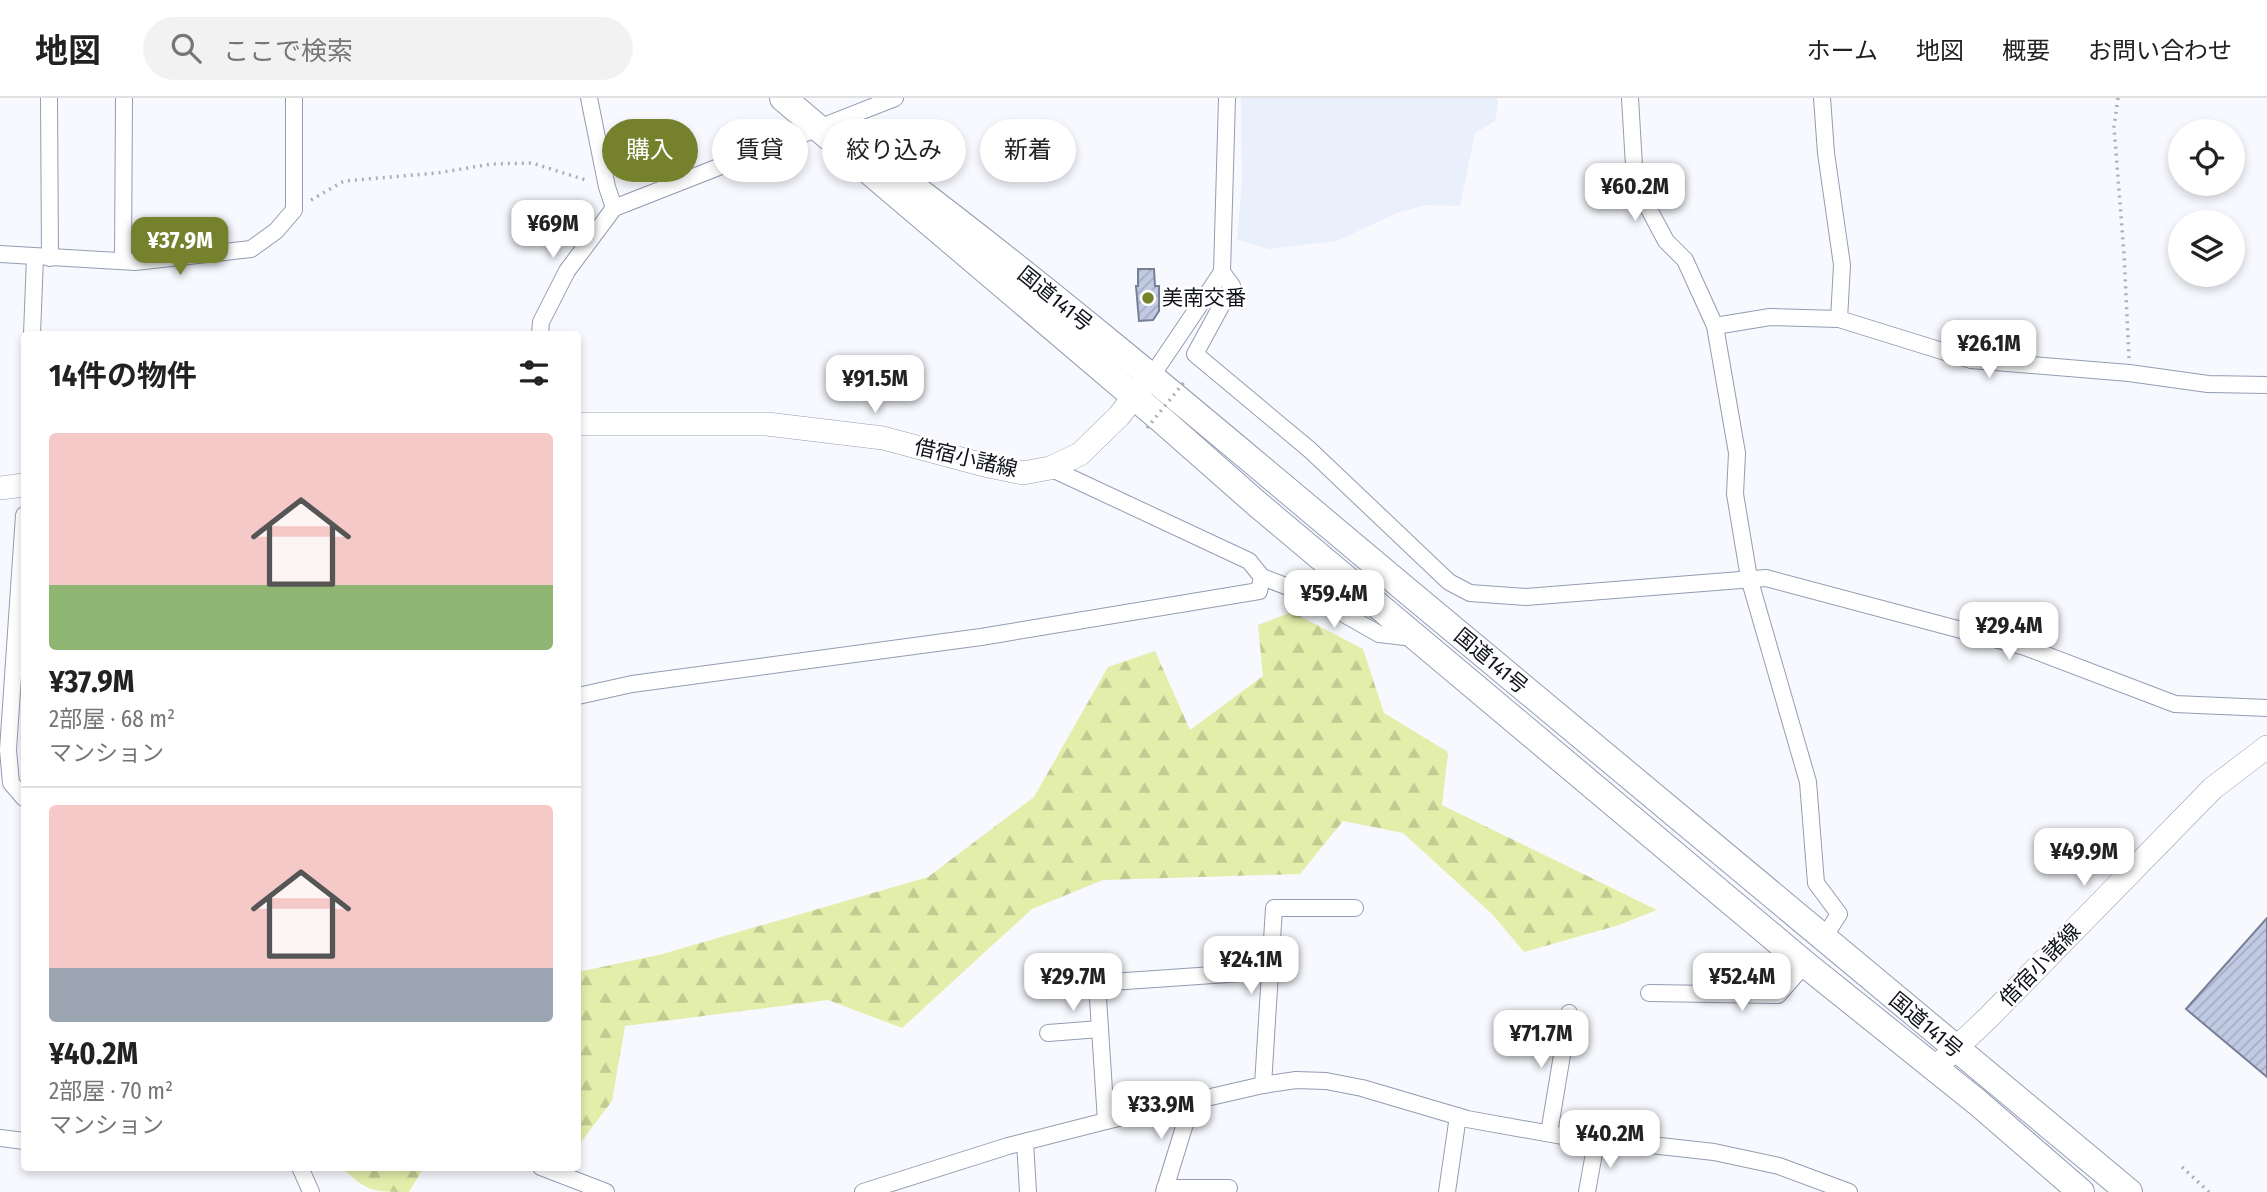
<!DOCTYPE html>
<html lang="ja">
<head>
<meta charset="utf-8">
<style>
	body { margin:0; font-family:"Fira Sans Condensed","Noto Sans JP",sans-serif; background:#f2f2f2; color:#222; height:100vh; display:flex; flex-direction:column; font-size:26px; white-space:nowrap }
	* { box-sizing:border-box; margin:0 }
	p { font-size:23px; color:#767676 }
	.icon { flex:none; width:38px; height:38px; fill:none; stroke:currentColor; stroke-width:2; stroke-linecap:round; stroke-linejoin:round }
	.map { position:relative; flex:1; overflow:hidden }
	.panel { position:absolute; left:21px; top:233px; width:560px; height:840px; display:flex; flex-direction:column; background:#fff; border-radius:7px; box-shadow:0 4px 10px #0003 }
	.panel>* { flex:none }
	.banner { position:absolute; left:602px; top:21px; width:665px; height:63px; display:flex; gap:14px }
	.buttons { position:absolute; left:2168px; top:21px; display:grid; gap:14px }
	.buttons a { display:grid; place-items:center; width:77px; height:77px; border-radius:50%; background:#fff; box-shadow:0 4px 10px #0003; font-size:35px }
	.price { position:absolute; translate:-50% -60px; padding:0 16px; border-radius:14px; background:#fff; color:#222; font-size:23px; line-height:46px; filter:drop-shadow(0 2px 4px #0008) }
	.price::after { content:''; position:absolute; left:50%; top:42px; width:21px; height:16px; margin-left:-10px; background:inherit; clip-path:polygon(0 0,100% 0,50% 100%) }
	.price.selected { background:#76812d; color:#fff }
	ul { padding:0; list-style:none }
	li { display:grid; align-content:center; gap:14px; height:371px; padding:0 28px }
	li+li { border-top:2px solid #e0e0e0 }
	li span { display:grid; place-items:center; height:217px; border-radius:7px; color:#555 }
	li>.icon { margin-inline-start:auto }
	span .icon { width:126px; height:126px; fill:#fffc; stroke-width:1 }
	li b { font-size:30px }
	h2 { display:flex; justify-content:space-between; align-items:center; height:84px; padding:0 28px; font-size:30px }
	.chip { padding:0 24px; border-radius:32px; background:#fff; box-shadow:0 4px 10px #0003; font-size:24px; line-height:63px }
	.chip.selected { background:#76812d; color:#fff }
	header { display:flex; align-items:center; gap:42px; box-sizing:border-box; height:98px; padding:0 35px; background:#fff; border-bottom:2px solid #e0e0e0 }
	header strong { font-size:33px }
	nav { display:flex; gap:38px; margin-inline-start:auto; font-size:24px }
	.search { width:490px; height:63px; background:#f2f2f2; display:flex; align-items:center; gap:18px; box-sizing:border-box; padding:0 24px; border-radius:38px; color:#767676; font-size:26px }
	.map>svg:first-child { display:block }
</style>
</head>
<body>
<header>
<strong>地図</strong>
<div class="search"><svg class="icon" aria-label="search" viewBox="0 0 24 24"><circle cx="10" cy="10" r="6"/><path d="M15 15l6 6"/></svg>ここで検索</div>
<nav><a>ホーム</a><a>地図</a><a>概要</a><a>お問い合わせ</a></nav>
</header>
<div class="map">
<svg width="2267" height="1094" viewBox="0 0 2267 1094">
	<defs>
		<pattern id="forest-firs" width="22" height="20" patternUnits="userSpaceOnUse" patternTransform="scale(1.75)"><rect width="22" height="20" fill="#e2eeaa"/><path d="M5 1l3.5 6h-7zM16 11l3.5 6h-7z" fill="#c1cb92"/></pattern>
		<pattern id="building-hatch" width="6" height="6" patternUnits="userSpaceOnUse" patternTransform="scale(1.75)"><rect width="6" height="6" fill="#c1cae3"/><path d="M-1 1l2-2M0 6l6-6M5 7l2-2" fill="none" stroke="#a5adc2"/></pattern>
	</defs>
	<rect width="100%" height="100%" fill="#f7f9fe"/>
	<polygon fill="#eaeffc" points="1241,0 1497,0 1498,5 1495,23 1475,35 1460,108 1427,107 1399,114 1337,143 1269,151 1237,142 1242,85"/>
	<g fill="url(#forest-firs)">
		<polygon points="1292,514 1363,551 1384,615 1448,654 1442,707 1657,812 1619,827 1524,854 1493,817 1403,735 1343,723 1300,776 1103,782 1032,811 902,930 828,902 625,928 612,1003 581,1044 578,1039 578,874 659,857 928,779 1034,699 1108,569 1155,553 1190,632 1263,578 1258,527"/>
		<path d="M 342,1069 L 424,1069 L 409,1094 C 375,1094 365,1094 342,1069 Z"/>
	</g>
	<g fill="url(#building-hatch)" stroke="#777f96" stroke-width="2">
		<polygon points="1138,171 1154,171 1155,188 1159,188 1159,213 1153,222 1139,223 1136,188 1138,188"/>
		<polygon points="2267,820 2267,979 2186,911"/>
	</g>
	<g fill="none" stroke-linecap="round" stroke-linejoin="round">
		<defs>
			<g id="minor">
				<polyline points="49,0 50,160"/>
				<polyline points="589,0 607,89 614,110"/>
				<polyline points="1630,0 1635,85 1666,143 1685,162 1715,228 1737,355 1735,396 1749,480 1808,684 1816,785 1839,816 1823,841"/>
				<polyline points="1822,0 1826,55 1842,167 1839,221"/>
				<polyline points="0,156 135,164 251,151 276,133 294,112 294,0"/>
				<polyline points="123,163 124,0"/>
				<polyline points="1222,174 1232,188 1195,256 1310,352 1449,484 1470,495 1526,499 1766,480 2025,549 2175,606 2267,610"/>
				<polyline points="1715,228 1770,219 1839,221 1971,262 2129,275 2208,286 2267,287"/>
				<polyline points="32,236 35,159"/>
				<polyline points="540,236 541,224 567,173 614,110 895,0"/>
				<polyline points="1151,279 1222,174 1227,0"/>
				<polyline points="24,417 8,652 11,685 24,700"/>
				<polyline points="1262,479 1312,498 1379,536 1414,540"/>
				<polyline points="578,598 632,586 981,539 1259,493 1262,479 1249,463 1050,370"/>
				<polyline points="1649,895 1778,897 1805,866"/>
				<polyline points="1048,935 1100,931"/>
				<polyline points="1263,987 1274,810 1355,810"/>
				<polyline points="1106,1023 1097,885 1271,873"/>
				<polyline points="1549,1035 1569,915"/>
				<polyline points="0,1040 24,1043"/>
				<polyline points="1025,1044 1028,1094"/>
				<polyline points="300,1069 311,1094"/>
				<polyline points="541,1069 606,1094"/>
				<polyline points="1165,1090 1229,1090"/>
				<polyline points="863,1094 1008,1048 1106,1023 1263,987 1296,982 1326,983 1362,990 1467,1021 1596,1044 1633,1045 1714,1054 1779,1068 1849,1094"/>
				<polyline points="1164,1094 1192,1003"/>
				<polyline points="1447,1094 1458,1018"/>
				<polyline points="1587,1094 1596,1044"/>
			</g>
			<g id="secondary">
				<polyline points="578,326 767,326 883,340 984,367 1023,375 1050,370 1080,356 1119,318 1144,286"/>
				<polyline points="0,390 24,387"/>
				<polyline points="1934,971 1989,919 2213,690 2267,649"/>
			</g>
			<g id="trunk">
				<polyline points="783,0 1163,323 1256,405 1805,866 1977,1004 2081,1094"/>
				<path d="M 904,82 C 1080,215 1248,360 1417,501 C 1654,700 1891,898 2129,1094"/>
			</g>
		</defs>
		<use href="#minor" stroke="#939cb3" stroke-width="18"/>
		<use href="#secondary" stroke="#939cb3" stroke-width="24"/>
		<use href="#trunk" stroke="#939cb3" stroke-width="28"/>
		<g stroke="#acaeb4" stroke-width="3.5" stroke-dasharray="2 5" stroke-linecap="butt">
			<polyline points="2118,0 2114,29 2124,156 2129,260"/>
			<polyline points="311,102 344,83 437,75 492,66 532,65 589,83"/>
			<polyline points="2182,1069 2209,1094"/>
		</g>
		<use href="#minor" stroke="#fff" stroke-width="16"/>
		<use href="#secondary" stroke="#fff" stroke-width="23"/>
		<use href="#trunk" stroke="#fff" stroke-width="26"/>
		<polyline stroke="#acaeb4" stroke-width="3.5" stroke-dasharray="2 5" stroke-linecap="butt" points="1147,330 1185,283"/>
	</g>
	<circle fill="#76812d" stroke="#fff" stroke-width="2.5" cx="1148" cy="200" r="7"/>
	<g text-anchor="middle" stroke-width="5" stroke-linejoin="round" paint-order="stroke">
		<g font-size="21" fill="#10131b" stroke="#fff" text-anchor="start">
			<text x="1162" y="207">美南交番</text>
		</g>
		<g font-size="21" fill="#10131b" stroke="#fff">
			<text transform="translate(1055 201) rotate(39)" y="7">国道141号</text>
			<text transform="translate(966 360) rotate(13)" y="7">借宿小諸線</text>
			<text transform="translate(1491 563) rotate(40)" y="7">国道141号</text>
			<text transform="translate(2040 867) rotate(-46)" y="7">借宿小諸線</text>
			<text transform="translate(1926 927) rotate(40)" y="7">国道141号</text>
		</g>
	</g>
</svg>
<div class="buttons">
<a><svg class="icon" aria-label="locate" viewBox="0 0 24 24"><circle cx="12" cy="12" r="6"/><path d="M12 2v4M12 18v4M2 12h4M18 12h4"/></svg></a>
<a><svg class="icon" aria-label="layers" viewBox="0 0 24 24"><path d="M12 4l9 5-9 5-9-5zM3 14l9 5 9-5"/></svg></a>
</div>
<b class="price" style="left:1635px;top:125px">¥60.2M</b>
<b class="price" style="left:553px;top:162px">¥69M</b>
<b class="price selected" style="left:180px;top:179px">¥37.9M</b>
<b class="price" style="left:1989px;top:282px">¥26.1M</b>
<b class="price" style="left:875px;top:317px">¥91.5M</b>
<b class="price" style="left:1334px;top:532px">¥59.4M</b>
<b class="price" style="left:2009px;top:564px">¥29.4M</b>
<b class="price" style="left:2084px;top:790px">¥49.9M</b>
<b class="price" style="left:1251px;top:898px">¥24.1M</b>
<b class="price" style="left:1073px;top:915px">¥29.7M</b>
<b class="price" style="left:1742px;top:915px">¥52.4M</b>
<b class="price" style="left:1541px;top:972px">¥71.7M</b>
<b class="price" style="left:1161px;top:1043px">¥33.9M</b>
<b class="price" style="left:1610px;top:1072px">¥40.2M</b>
<div class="banner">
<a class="chip selected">購入</a>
<a class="chip">賃貸</a>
<a class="chip">絞り込み</a>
<a class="chip">新着</a>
</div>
<section class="panel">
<h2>14件の物件<svg class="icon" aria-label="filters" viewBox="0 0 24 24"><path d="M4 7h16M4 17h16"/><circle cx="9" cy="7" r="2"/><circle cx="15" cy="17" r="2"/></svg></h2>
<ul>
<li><span style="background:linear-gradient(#f6c9c9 70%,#8fb573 0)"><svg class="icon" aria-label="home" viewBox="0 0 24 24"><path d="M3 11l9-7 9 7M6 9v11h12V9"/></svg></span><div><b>¥37.9M</b><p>2部屋 · 68 m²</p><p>マンション</p></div></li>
<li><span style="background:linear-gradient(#f6c9c9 75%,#9aa5b1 0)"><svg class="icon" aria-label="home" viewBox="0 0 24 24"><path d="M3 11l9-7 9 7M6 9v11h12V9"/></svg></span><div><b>¥40.2M</b><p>2部屋 · 70 m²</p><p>マンション</p></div></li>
</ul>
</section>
</div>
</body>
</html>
